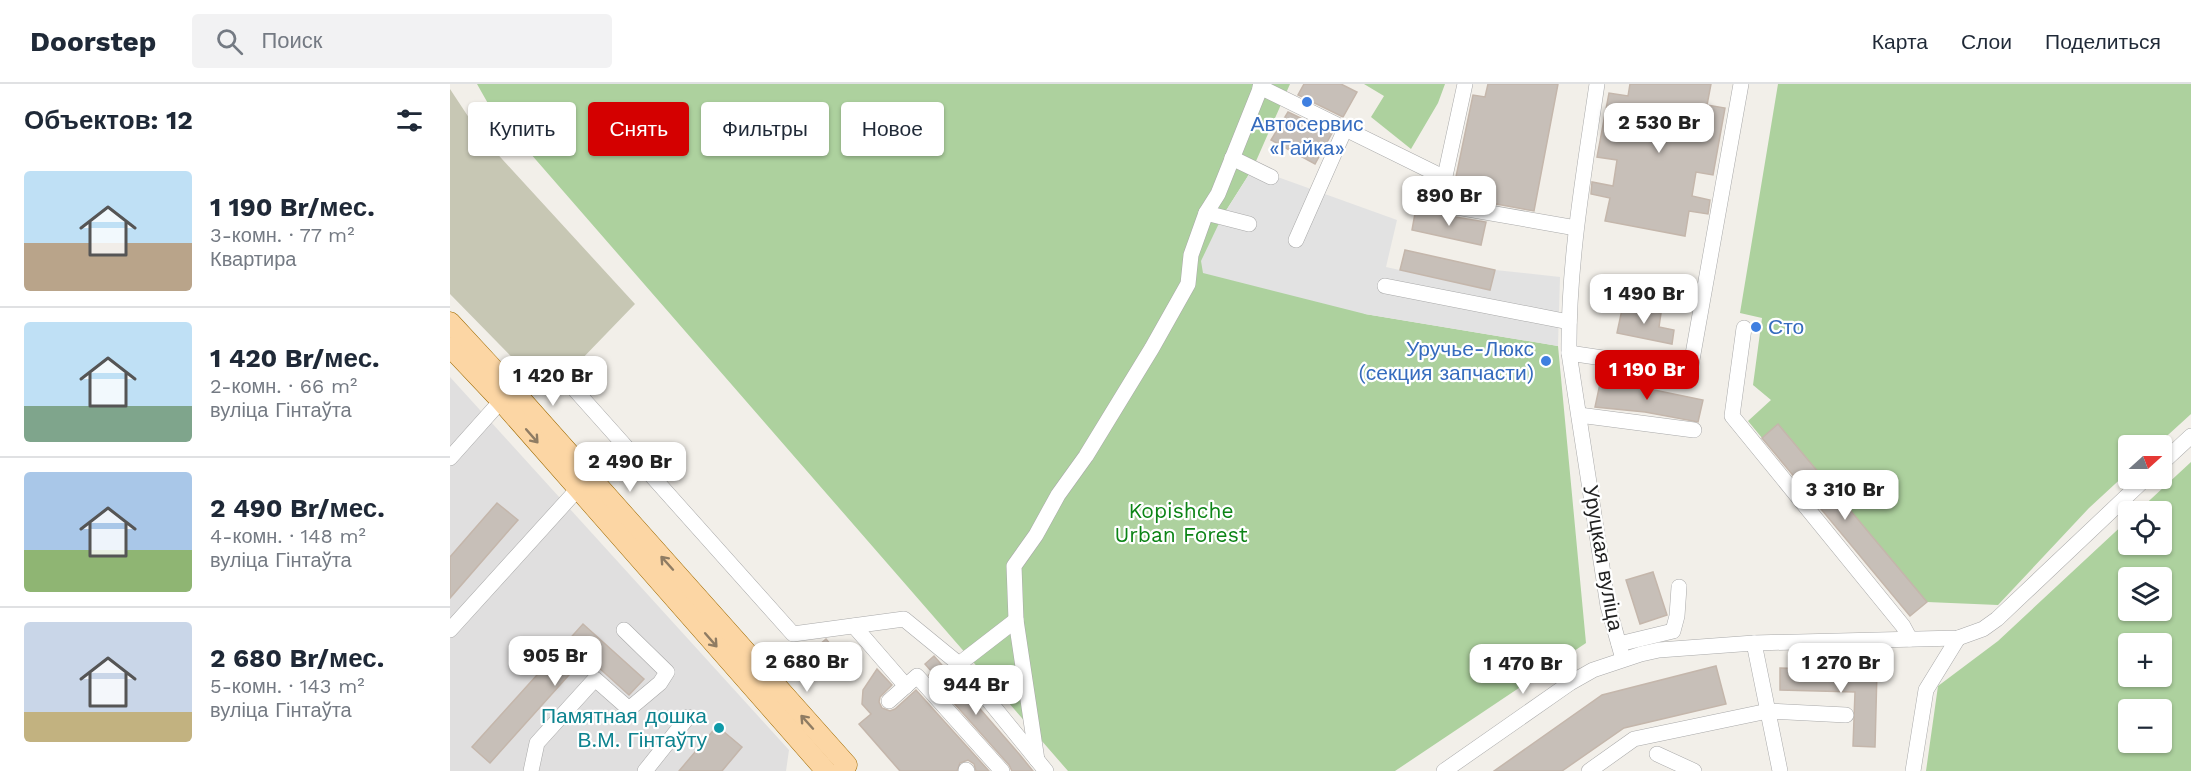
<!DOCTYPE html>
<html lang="ru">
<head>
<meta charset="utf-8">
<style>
	body { margin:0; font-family:"Work Sans",sans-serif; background:#f2f2f3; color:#1f2937; height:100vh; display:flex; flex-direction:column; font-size:22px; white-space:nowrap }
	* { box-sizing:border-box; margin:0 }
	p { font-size:20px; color:#747a83 }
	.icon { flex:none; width:33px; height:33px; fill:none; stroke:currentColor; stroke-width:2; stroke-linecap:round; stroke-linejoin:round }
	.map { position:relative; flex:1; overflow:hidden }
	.details { display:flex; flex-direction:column; background:#fff; width:450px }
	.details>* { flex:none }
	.banner { position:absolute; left:18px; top:18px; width:570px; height:54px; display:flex; gap:12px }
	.needle { width:39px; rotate:69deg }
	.buttons { position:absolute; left:1668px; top:351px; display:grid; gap:12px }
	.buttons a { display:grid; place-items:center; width:54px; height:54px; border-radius:6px; background:#fff; box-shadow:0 2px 4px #0004; font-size:30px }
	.price { position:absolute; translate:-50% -51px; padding:0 14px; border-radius:12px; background:#fff; color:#222; font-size:20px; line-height:39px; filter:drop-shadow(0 2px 3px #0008) }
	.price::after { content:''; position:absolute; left:50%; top:36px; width:18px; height:14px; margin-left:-9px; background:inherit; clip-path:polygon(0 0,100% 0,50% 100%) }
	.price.on { background:#d40000; color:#fff }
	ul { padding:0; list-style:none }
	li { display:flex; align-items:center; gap:18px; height:150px; padding:0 24px }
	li+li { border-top:2px solid #e0e1e3 }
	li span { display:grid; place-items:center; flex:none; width:168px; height:120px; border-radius:6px; color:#555 }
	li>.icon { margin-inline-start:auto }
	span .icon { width:72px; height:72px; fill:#fffc; stroke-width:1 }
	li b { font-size:26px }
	h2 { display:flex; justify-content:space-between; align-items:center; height:72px; padding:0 24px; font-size:26px }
	.tag { padding:0 21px; border-radius:6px; background:#fff; box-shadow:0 2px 4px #0004; font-size:21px; line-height:54px }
	.tag.on { background:#d40000; color:#fff }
	header { display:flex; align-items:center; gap:36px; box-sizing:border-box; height:84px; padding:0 30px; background:#fff; border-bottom:2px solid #e0e1e3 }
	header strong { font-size:28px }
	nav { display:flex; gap:33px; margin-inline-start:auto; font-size:21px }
	.search { width:420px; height:54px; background:#f2f2f3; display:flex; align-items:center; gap:15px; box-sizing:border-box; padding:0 21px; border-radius:6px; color:#747a83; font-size:22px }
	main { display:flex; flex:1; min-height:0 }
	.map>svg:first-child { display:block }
</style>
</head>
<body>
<header>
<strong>Doorstep</strong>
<div class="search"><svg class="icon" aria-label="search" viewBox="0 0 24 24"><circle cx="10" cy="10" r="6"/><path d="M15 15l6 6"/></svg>Поиск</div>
<nav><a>Карта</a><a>Слои</a><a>Поделиться</a></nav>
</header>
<main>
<section class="details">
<h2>Объектов: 12<svg class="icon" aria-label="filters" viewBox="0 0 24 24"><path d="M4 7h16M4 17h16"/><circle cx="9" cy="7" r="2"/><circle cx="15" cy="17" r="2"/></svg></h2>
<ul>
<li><span style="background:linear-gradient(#bfe0f5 60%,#b9a48a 0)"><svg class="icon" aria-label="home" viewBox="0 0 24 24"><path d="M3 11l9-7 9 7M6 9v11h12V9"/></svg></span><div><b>1 190 Br/мес.</b><p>3-комн. · 77 m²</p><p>Квартира</p></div></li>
<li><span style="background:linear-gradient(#bfe0f5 70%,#7fa58c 0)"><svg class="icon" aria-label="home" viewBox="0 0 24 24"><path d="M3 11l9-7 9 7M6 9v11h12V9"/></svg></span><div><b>1 420 Br/мес.</b><p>2-комн. · 66 m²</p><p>вуліца Гінтаўта</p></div></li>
<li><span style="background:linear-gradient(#a9c7e8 65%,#8fb573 0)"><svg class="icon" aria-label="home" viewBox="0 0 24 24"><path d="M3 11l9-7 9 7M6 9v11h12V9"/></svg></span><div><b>2 490 Br/мес.</b><p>4-комн. · 148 m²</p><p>вуліца Гінтаўта</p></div></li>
<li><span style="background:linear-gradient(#c9d6e8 75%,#c2b280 0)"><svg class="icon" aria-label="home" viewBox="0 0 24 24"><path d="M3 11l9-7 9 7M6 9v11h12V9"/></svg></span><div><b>2 680 Br/мес.</b><p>5-комн. · 143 m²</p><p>вуліца Гінтаўта</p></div></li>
</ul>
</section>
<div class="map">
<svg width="1741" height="687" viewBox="0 0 1741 687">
	<rect width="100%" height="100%" fill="#f2efe9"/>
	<polygon fill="#e0dfdf" points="0,293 339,666 336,687 0,687"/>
	<polygon fill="#c7c7b4" points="0,5 31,52 185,220 98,310 0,210"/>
	<g fill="#add19e" fill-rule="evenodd">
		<polygon points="27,0 840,0 803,84 772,133 915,230 1108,262 1136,559 945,687 618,687 40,23"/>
		<polygon points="914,0 995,0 988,19 961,65 921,33 934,12"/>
		<polygon points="1328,0 1741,0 1741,330 1707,361 1678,362 1678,388 1639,424 1548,521 1477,518 1329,341 1312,354 1298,337 1321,316 1303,301 1312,234 1290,229"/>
		<path d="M 1741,378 L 1741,687 L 1476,687 L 1488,602 L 1548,557 L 1678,436 L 1678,460 L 1712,460 L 1712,428 L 1688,427 ZM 1678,494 L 1712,494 L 1712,526 L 1678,526 ZM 1678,560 L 1712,560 L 1712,592 L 1678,592 ZM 1678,626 L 1712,626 L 1712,658 L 1678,658 Z"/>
	</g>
	<polygon fill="#e2e2e2" points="803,84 947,136 936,183 1040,206 1045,186 1110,193 1108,262 915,230 753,189 751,177 772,133"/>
	<g fill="#c7bfb8" stroke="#c4b6ab" stroke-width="1.5">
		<polygon points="854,0 891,0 907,8 893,33 848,11"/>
		<polygon points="1038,0 1108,0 1084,127 1002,112 1023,11 1035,13"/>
		<polygon points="1180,0 1261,0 1257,21 1275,24 1263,91 1246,88 1242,112 1260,116 1258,130 1239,127 1235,152 1155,137 1160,114 1141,110 1142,98 1163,102 1167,76 1147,73 1159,9 1178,12"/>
		<polygon points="838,28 882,49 865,80 821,56"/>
		<polygon points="966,124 987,130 1036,138 1031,161 962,146"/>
		<polygon points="955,166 1045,186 1040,206 950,186"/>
		<polygon points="1173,221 1211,229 1209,243 1224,246 1222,260 1167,249"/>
		<polygon points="1151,295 1253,316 1248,338 1195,328 1145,323"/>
		<polygon points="1328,340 1477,518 1460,532 1312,354"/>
		<polygon points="47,419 68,436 0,514 0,473"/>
		<polygon points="1203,488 1217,531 1190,540 1176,496"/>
		<polygon points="133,540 194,595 179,611 136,572 40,679 22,663"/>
		<polygon points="376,555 396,579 377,596 356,572"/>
		<polygon points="484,572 570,671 583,687 562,687 559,681 479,591 482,588 475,580"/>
		<polygon points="1266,582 1276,620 1174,644 1112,687 1044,687 1152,611"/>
		<polygon points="1330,584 1427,587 1425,663 1403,662 1405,608 1330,606"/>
		<polygon points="427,585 442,601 430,613 429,618 432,624 440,627 445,625 466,606 539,687 526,687 524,680 518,676 510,679 507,687 450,687 409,640 421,630 412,620 413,606"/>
		<polygon points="267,642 292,663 272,687 229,687"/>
	</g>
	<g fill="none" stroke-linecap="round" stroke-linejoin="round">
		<defs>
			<g id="minor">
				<polyline points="1015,0 989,120 1126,144"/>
				<path d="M 1147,0 C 1134,89 1118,179 1119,269 L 1158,522 L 1173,575"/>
				<polyline points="810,3 995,94"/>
				<polyline points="782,74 821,93"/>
				<polyline points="756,129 799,140"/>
				<polyline points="846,156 895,45"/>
				<polyline points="935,202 1119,238"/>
				<polyline points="1294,244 1282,332 1453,542 1460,555"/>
				<polyline points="1119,269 1240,287 1291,0"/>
				<polyline points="118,298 343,550 454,535 509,580 596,687"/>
				<polyline points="1129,331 1244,346"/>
				<polyline points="0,374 58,309"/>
				<polyline points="1712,379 1741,352"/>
				<polyline points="404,542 456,602"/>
				<polyline points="0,546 135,397"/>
				<polyline points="1304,559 1330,687"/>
				<polyline points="1169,560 1223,547 1227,532 1229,503"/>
				<polyline points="509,580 566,536"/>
				<polyline points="439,617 467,592 552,687"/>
				<polyline points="1207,670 1244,687"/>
				<polyline points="587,676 566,536 564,482 586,451 608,411 636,372 702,264 738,200 741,171 756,129 768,110 812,0"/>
				<polyline points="516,686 517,687"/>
				<polyline points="81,687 87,659 145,595 179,625 210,599 217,588 174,546"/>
				<polyline points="195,687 238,633"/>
				<polyline points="994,687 1120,599 1143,586 1191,570 1209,566 1304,559 1508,554 1533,545 1547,535 1696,394"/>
				<polyline points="1139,687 1184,655 1318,627 1396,631"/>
				<polyline points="1463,687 1476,606 1508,554"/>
			</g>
			<g id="major">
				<polyline points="0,238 62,305 397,681 391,687"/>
				<polyline points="0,263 51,317 376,687"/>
			</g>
		</defs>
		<use href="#minor" stroke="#a9a9a9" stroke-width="16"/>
		<use href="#major" stroke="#a06b00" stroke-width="21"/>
		<use href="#minor" stroke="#fff" stroke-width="15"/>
		<use href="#major" stroke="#fcd6a4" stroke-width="20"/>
	</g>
	<defs><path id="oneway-shaft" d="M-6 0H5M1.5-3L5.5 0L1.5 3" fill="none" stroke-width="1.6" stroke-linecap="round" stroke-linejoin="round" transform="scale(1.5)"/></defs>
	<g stroke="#8f7c63">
		<use href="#oneway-shaft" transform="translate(82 352) rotate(49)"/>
		<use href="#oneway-shaft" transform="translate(217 479) rotate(-132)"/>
		<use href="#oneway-shaft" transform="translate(261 556) rotate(49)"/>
		<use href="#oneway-shaft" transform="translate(357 638) rotate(-132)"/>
	</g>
	<g fill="#3f7fe0" stroke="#fff" stroke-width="2">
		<circle cx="857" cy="18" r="6"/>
		<circle cx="1306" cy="243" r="6"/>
		<circle cx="1096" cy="277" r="6"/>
	</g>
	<circle fill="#0f9aa8" stroke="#fff" stroke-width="2" cx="269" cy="644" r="6"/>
	<g text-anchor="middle" stroke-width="4.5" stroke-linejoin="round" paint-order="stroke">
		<g font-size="21" fill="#366cbe" stroke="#fff">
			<text x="857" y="47">Автосервис<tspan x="857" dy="24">«Гайка»</tspan></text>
			<text x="1318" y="250" text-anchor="start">Сто</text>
			<text x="1084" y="272" text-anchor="end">Уручье-Люкс<tspan x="1084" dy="24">(секция запчасти)</tspan></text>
		</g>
		<g font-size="21" fill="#0c8416" stroke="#fff">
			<text x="731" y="434">Kopishche<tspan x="731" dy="24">Urban Forest</tspan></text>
		</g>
		<g font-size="21" fill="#222" stroke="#fff">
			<text transform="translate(1153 474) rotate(80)" y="7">Уруцкая вуліца</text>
		</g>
		<g font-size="21" fill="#0d838f" stroke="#fff" text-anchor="end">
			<text x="257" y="639">Памятная дошка<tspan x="257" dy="24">В.М. Гінтаўту</tspan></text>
		</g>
	</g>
</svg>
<div class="buttons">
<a><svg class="needle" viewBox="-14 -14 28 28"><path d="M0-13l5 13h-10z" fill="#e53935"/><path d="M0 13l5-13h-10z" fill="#747a83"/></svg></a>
<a><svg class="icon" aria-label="locate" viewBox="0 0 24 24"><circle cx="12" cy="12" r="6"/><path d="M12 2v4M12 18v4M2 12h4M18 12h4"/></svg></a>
<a><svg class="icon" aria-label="layers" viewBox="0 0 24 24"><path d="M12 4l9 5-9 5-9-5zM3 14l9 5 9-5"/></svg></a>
<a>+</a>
<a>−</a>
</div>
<b class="price" style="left:1209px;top:70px">2 530 Br</b>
<b class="price" style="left:999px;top:143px">890 Br</b>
<b class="price" style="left:1194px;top:241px">1 490 Br</b>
<b class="price on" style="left:1197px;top:317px">1 190 Br</b>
<b class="price" style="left:103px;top:323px">1 420 Br</b>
<b class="price" style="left:180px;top:409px">2 490 Br</b>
<b class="price" style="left:1395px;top:437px">3 310 Br</b>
<b class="price" style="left:105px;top:603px">905 Br</b>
<b class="price" style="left:357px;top:609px">2 680 Br</b>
<b class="price" style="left:1391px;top:610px">1 270 Br</b>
<b class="price" style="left:1073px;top:611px">1 470 Br</b>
<b class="price" style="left:526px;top:632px">944 Br</b>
<div class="banner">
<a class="tag">Купить</a>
<a class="tag on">Снять</a>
<a class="tag">Фильтры</a>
<a class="tag">Новое</a>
</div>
</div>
</main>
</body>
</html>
